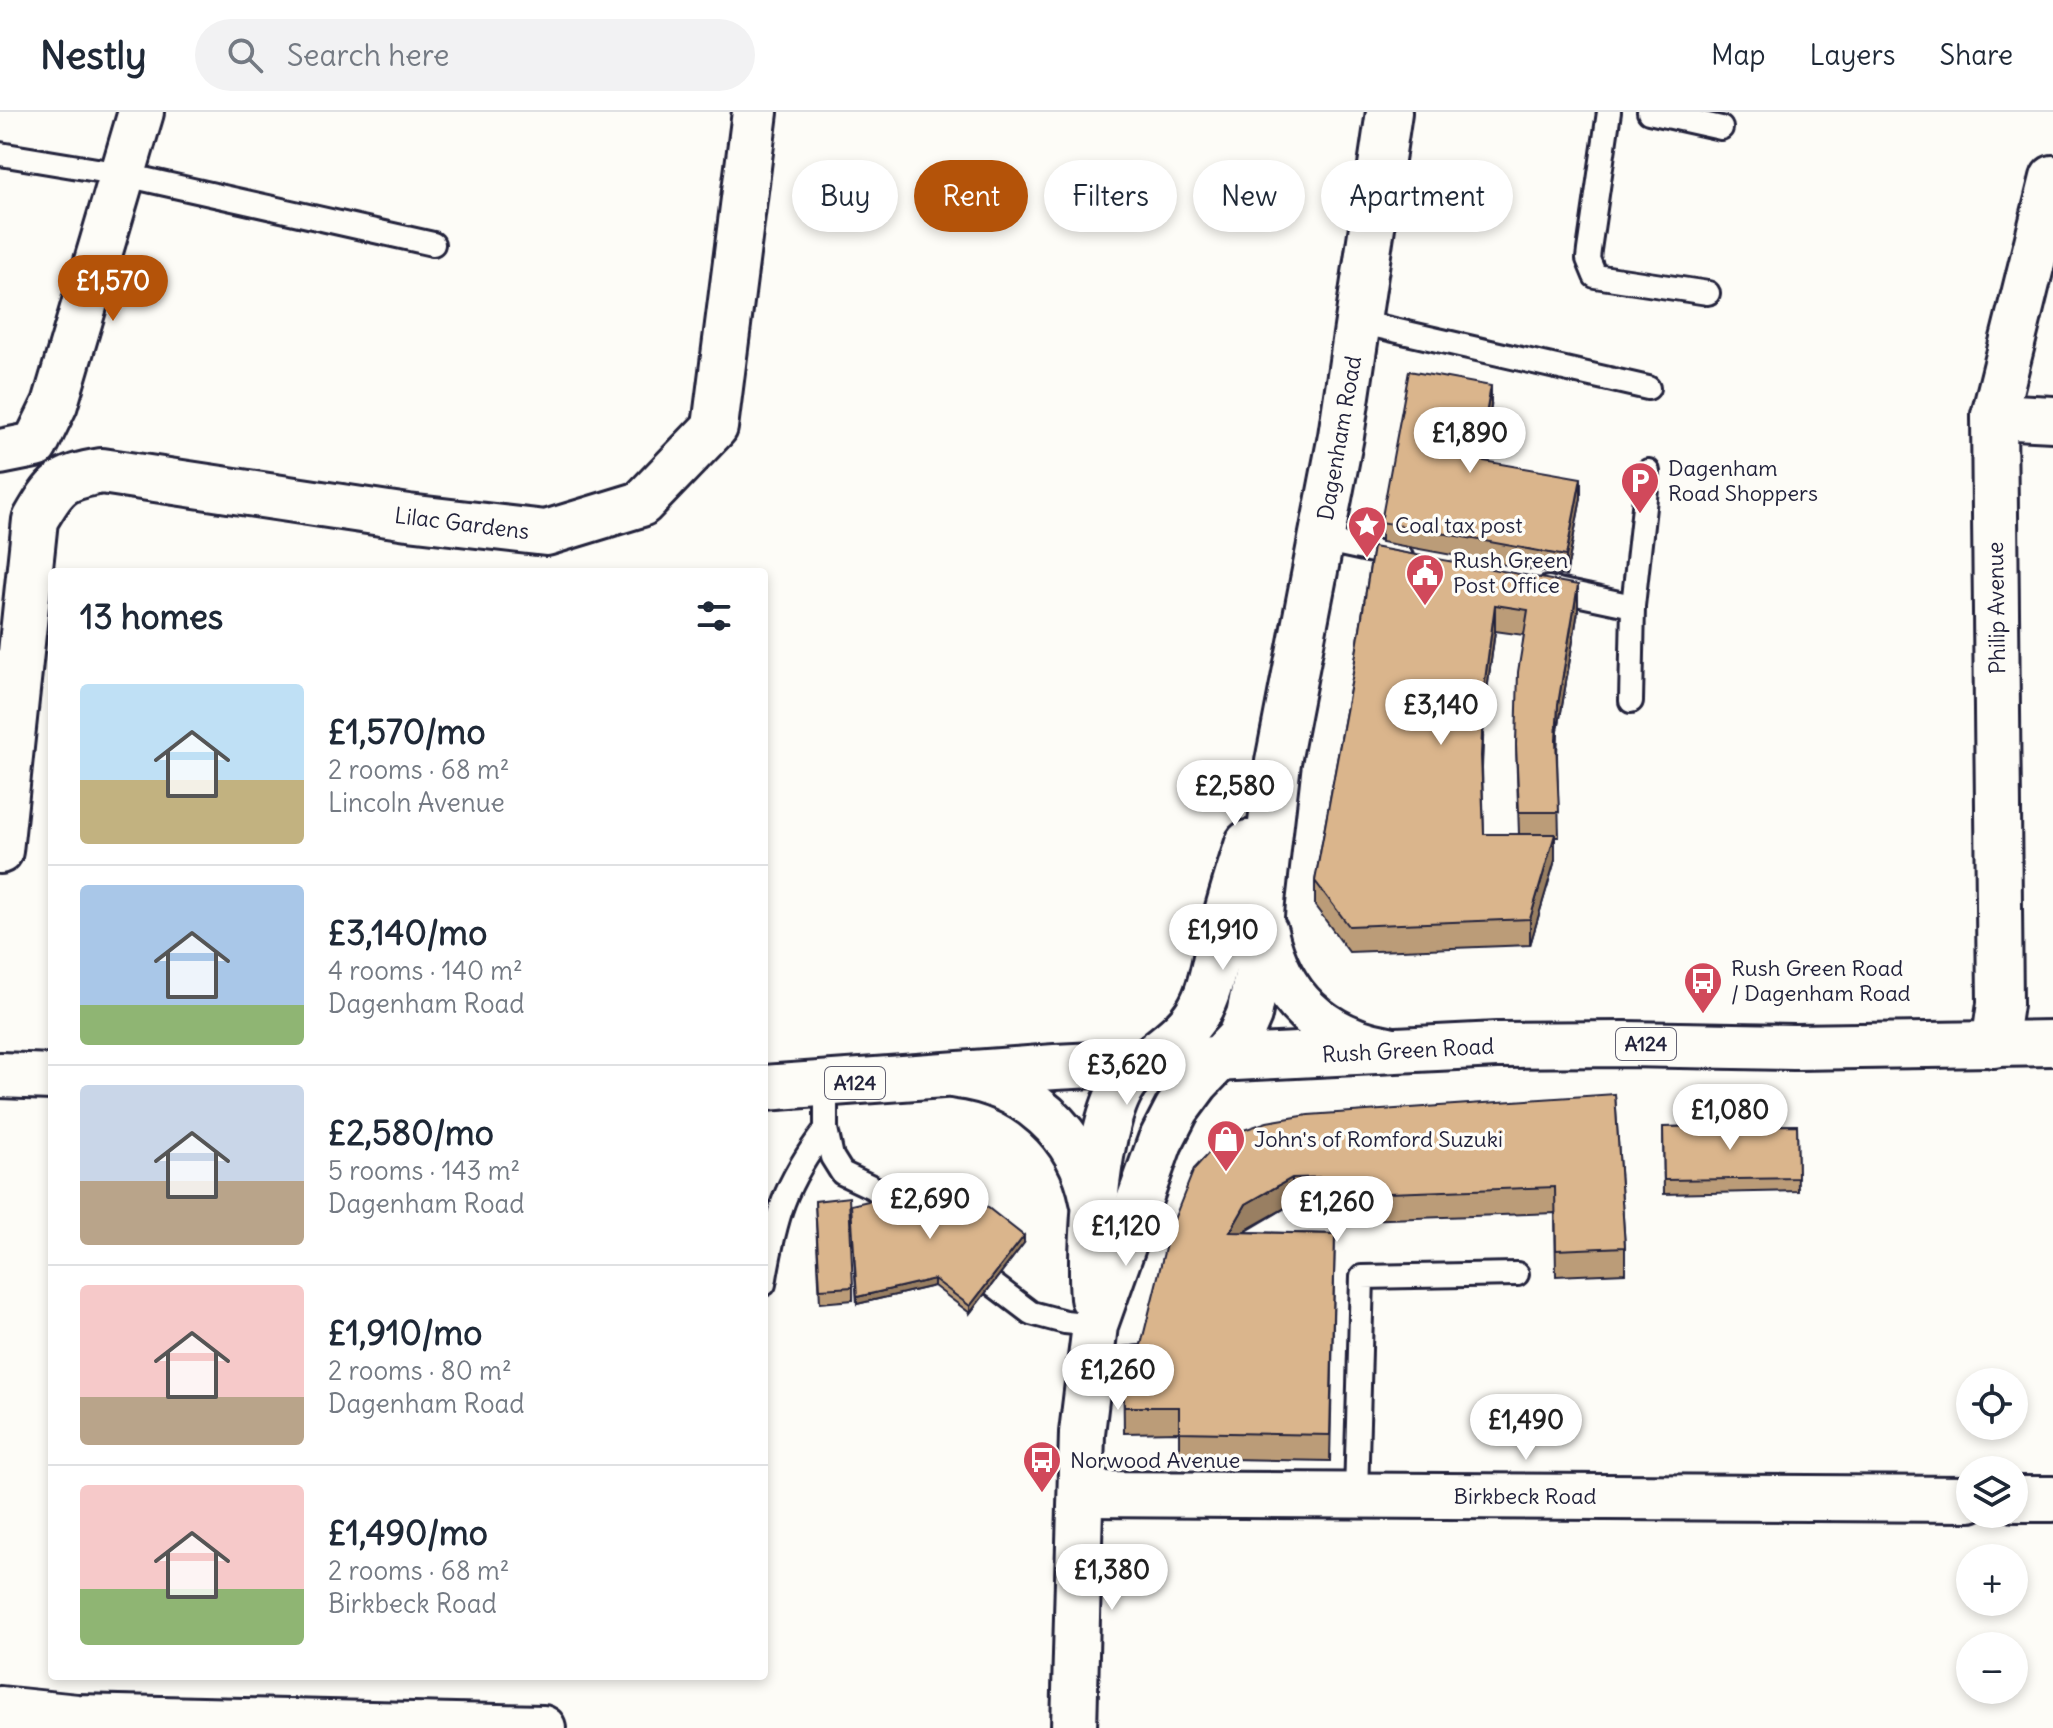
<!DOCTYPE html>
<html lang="en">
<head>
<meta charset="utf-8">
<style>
	body { margin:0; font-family:Delius,sans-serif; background:#f2f2f3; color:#1f2937; height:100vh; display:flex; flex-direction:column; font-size:30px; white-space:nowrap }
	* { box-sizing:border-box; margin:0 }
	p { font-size:26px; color:#747a83 }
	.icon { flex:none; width:44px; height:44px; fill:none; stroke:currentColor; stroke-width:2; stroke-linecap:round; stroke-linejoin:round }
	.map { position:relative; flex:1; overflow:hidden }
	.drawer { position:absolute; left:48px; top:456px; width:720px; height:1112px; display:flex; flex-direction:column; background:#fff; border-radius:8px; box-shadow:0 4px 12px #0003 }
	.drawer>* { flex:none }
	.hud { position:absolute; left:792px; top:48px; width:760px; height:72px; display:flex; gap:16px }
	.buttons { position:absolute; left:1956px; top:1256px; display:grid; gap:16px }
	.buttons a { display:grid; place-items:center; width:72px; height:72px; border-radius:50%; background:#fff; box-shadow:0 4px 12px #0003; font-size:40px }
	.price { position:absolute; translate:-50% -68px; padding:0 18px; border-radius:28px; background:#fff; color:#222; font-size:26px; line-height:52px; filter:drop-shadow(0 2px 4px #0008) }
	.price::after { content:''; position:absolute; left:50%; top:48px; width:24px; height:18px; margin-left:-12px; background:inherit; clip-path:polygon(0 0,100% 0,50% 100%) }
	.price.current { background:#b45309; color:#fff }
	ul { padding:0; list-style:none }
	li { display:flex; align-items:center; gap:24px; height:200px; padding:0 32px }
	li+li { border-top:2px solid #e0e1e3 }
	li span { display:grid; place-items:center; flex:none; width:224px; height:160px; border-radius:8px; color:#555 }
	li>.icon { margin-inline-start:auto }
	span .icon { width:96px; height:96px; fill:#fffc; stroke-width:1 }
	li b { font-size:34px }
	h2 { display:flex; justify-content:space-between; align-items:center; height:96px; padding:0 32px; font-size:34px }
	.pill { padding:0 28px; border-radius:36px; background:#fff; box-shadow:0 4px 12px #0003; font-size:28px; line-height:72px }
	.pill.current { background:#b45309; color:#fff }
	header { display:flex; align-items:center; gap:48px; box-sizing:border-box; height:112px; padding:0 40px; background:#fff; border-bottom:2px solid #e0e1e3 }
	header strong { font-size:38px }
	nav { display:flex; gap:44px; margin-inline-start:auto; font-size:28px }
	.search { width:560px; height:72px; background:#f2f2f3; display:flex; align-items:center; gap:20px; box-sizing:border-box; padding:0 28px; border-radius:44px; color:#747a83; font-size:30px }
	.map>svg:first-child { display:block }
</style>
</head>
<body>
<header>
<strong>Nestly</strong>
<div class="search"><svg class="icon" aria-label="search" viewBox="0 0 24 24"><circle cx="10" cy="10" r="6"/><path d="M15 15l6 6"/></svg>Search here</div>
<nav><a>Map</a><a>Layers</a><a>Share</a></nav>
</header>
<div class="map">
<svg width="2053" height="1616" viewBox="0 0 2053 1616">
	<rect width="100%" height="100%" fill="#fdfcf7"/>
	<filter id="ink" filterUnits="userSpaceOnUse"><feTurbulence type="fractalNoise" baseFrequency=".0125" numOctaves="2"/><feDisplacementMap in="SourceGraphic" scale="16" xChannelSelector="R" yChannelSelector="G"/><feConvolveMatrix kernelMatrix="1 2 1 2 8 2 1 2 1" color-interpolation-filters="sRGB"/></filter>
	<g filter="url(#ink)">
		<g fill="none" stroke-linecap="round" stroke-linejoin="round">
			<defs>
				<g id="service">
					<polyline points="1609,0 1589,138 1588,147 1595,164 1708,181"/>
					<polyline points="1649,0 1721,16"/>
					<polyline points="0,42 121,62 433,132"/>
					<polyline points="1359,210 1648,276"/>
					<polyline points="1321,428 1401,445"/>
					<polyline points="1548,476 1633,494"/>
					<polyline points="1631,589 1633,494 1648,359"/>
					<polyline points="826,973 826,1017 832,1045 842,1061 878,1078 910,1103"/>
					<polyline points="969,1154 1031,1201 1065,1210 1095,1213"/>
					<path d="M 764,1172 C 775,1105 784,1072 826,1017"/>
					<polyline points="1356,1383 1362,1165 1517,1162"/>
				</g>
				<g id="minor">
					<polyline points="1994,304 2053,307"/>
					<polyline points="0,340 35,333 55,292 141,0"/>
					<path d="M 0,739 L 35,408 C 56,372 60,366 102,359 L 408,405 L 546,421 L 641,392 L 715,315 L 755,0"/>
					<polyline points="1994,933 2000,892 1994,304 2053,66"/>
					<polyline points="1081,1382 1970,1387"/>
					<polyline points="2014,1387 2053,1387"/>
					<polyline points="0,1597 77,1605 543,1616"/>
				</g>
				<g id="tertiary">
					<path d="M 1265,820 C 1280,886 1322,926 1388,937"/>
					<path d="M 957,964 C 1025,972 1080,1020 1093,1089"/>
					<path d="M 1093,1186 C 1089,1136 1096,1004 1128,967 C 1150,942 1180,929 1198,900 C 1212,877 1214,850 1221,824 C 1228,793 1238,762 1248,731"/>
					<polyline points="1074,1616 1082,1321 1095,1213 1160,1030 1177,997 1197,970 1239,926 1249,903 1257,863 1262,790 1278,650 1341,324 1389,0"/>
				</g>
				<g id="primary">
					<polyline points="0,963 52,965"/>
					<polyline points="764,976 1055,955 1497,933 1625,932 1794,935 2053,931"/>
				</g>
			</defs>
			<use href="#service" stroke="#22223b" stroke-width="28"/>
			<use href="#minor" stroke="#22223b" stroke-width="50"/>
			<use href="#tertiary" stroke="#22223b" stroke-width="50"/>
			<use href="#primary" stroke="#22223b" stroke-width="50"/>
			<use href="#service" stroke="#fdfcf7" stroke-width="22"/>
			<use href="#minor" stroke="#fdfcf7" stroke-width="44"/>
			<use href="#tertiary" stroke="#fdfcf7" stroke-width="44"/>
			<use href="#primary" stroke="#fdfcf7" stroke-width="44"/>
		</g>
		<g fill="#bb9c78" stroke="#22223b" stroke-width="2" fill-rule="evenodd">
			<polygon points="1491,294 1482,348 1581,386 1566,464 1381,430 1381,410"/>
			<path d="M 1373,435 L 1578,499 L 1558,618 L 1557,643 L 1559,725 L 1555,725 L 1555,748 L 1530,833 L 1349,840 L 1315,794 L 1315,769 L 1353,561 ZM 1495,519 L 1524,523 L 1516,633 L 1519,722 L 1484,722 L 1482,656 L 1484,601 Z"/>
			<polygon points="1615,982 1625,1135 1625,1161 1556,1164 1555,1101 1333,1109 1333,1091 1292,1092 1245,1120 1335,1122 1330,1349 1179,1346 1179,1320 1124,1321 1123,1235 1141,1233 1194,1057"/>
			<polygon points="1797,1013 1798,1079 1664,1082 1663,1015"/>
			<polygon points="815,1089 853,1175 853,1188 820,1191"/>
			<polygon points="851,1100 1024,1131 970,1201 934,1174 857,1192"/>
		</g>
		<g fill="#997f62" stroke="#22223b" stroke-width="2">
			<polygon points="1491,274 1491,294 1478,368 1478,348"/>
			<polygon points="1581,366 1581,386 1566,464 1566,444"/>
			<polygon points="1578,473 1578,499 1558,618 1556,654 1558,592"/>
			<polygon points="1495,493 1495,519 1484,601 1481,670 1484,575"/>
			<polygon points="1555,722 1555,748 1530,833 1530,807"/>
			<polygon points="1292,1066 1292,1092 1246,1118 1230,1145 1230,1120 1246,1092"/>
			<polygon points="1024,1124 1024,1131 970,1201 970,1194"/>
			<polygon points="934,1167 934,1174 857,1192 857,1185"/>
		</g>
		<g fill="#dab58c" stroke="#22223b" stroke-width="2">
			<polygon points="1409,259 1491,274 1478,348 1581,366 1566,444 1381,410"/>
			<polygon points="1373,435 1578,473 1558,592 1556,628 1559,700 1519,700 1516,633 1518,560 1528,498 1495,493 1484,575 1481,644 1484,722 1555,722 1530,807 1349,814 1315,769 1353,561"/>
			<polygon points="1615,982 1625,1135 1556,1138 1555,1075 1333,1083 1334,1065 1292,1066 1246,1092 1230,1120 1335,1122 1330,1323 1179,1320 1179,1295 1124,1295 1123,1235 1141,1233 1169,1120 1194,1057 1223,1025 1267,1010 1308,1003"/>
			<polygon points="1797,1013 1798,1066 1664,1068 1663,1015"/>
			<polygon points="954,1069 1024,1124 970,1194 934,1167 857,1185 851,1093"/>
			<polygon points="849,1085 853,1175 820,1177 815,1089"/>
		</g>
	</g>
	<defs>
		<symbol id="parking-pin" viewBox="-11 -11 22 30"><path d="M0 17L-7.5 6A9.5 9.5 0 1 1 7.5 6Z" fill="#d1495b" stroke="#fdfcf7"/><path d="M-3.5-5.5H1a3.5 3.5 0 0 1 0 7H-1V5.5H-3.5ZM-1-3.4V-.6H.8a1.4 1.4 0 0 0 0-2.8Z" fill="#fff"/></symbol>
		<symbol id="sight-pin" viewBox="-11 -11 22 30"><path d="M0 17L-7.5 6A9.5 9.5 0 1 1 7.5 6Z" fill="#d1495b" stroke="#fdfcf7"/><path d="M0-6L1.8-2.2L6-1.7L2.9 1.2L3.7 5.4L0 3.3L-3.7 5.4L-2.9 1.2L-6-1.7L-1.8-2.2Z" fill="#fff"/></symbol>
		<symbol id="civic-pin" viewBox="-11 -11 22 30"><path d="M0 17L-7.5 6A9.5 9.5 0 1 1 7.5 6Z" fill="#d1495b" stroke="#fdfcf7"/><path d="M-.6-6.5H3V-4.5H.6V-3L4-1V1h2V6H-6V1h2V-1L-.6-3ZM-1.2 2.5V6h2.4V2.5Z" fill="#fff"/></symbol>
		<symbol id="bus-pin" viewBox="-11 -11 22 30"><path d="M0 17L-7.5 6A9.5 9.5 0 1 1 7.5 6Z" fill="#d1495b" stroke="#fdfcf7"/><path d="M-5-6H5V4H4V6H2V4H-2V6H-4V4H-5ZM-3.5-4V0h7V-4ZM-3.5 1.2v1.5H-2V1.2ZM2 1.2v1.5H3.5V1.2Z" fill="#fff"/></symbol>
		<symbol id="shop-pin" viewBox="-11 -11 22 30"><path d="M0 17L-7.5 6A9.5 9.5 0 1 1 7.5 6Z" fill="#d1495b" stroke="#fdfcf7"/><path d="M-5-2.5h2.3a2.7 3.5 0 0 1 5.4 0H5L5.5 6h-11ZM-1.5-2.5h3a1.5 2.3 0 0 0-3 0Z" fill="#fff"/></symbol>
	</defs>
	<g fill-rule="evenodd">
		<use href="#parking-pin" x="1618" y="347" width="44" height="60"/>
		<use href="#sight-pin" x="1345" y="391" width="44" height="60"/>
		<use href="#civic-pin" x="1403" y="439" width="44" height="60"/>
		<use href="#bus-pin" x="1681" y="847" width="44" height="60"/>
		<use href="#shop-pin" x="1204" y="1005" width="44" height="60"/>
		<use href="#bus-pin" x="1020" y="1326" width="44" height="60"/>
	</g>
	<g text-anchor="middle" stroke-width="7" stroke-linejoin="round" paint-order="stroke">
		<g fill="#fdfcf7" stroke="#646373" stroke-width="2">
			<rect x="1616" y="916" width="60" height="32" rx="6"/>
			<rect x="825" y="955" width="60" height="32" rx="6"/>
		</g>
		<g font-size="20" font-weight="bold" fill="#22223b">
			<text x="1646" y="939">A124</text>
			<text x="855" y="978">A124</text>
		</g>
		<g font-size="22" fill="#22223b" stroke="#fdfcf7">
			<text transform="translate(1339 326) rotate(-80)" y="8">Dagenham Road</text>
			<text transform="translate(462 411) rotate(7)" y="8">Lilac Gardens</text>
			<text transform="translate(1996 496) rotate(-91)" y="8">Philip Avenue</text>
			<text transform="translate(1408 938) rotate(-3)" y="8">Rush Green Road</text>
			<text x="1525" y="1392">Birkbeck Road</text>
		</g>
		<g font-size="22" fill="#22223b" stroke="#fdfcf7" text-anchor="start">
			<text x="1668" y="364">Dagenham<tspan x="1668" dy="25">Road Shoppers</tspan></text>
			<text x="1395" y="421">Coal tax post</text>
			<text x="1453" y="456">Rush Green<tspan x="1453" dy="25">Post Office</tspan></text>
			<text x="1731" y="864">Rush Green Road<tspan x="1731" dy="25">/ Dagenham Road</tspan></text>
			<text x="1254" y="1035">John's of Romford Suzuki</text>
			<text x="1070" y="1356">Norwood Avenue</text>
		</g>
	</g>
</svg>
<div class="buttons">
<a><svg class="icon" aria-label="locate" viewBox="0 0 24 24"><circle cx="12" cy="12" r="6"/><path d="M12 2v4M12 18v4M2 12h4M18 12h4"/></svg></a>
<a><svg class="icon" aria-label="layers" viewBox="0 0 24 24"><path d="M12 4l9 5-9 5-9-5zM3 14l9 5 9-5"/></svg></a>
<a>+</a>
<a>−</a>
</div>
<b class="price current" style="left:113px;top:211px">£1,570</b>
<b class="price" style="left:1470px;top:363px">£1,890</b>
<b class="price" style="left:1441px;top:635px">£3,140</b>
<b class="price" style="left:1235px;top:716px">£2,580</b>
<b class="price" style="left:1223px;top:860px">£1,910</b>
<b class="price" style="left:1127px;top:995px">£3,620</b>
<b class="price" style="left:1730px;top:1040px">£1,080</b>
<b class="price" style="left:930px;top:1129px">£2,690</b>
<b class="price" style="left:1337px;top:1132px">£1,260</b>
<b class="price" style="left:1126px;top:1156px">£1,120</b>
<b class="price" style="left:1118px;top:1300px">£1,260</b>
<b class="price" style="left:1526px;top:1350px">£1,490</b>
<b class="price" style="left:1112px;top:1500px">£1,380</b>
<div class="hud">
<a class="pill">Buy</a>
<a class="pill current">Rent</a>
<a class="pill">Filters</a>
<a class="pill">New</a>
<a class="pill">Apartment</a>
</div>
<section class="drawer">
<h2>13 homes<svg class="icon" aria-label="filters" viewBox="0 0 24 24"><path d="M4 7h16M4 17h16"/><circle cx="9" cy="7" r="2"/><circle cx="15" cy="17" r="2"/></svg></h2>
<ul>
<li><span style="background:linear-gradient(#bfe0f5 60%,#c2b280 0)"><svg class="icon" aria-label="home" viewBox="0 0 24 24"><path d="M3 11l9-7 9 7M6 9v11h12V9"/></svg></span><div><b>£1,570/mo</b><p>2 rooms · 68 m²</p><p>Lincoln Avenue</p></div></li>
<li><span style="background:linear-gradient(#a9c7e8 75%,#8fb573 0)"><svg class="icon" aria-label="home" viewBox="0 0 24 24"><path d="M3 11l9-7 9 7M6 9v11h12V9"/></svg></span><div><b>£3,140/mo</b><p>4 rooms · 140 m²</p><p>Dagenham Road</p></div></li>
<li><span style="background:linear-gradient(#c9d6e8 60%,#b9a48a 0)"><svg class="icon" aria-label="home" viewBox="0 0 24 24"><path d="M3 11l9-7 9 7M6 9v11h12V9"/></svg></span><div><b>£2,580/mo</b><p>5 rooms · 143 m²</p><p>Dagenham Road</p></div></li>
<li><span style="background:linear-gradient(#f6c9c9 70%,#b9a48a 0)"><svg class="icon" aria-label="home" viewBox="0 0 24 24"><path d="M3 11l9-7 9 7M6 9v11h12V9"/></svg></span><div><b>£1,910/mo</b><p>2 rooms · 80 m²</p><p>Dagenham Road</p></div></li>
<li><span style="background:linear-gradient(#f6c9c9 65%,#8fb573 0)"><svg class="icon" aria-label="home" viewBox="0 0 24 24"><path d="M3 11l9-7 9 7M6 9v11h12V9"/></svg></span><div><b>£1,490/mo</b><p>2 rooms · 68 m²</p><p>Birkbeck Road</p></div></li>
</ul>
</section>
</div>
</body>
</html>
